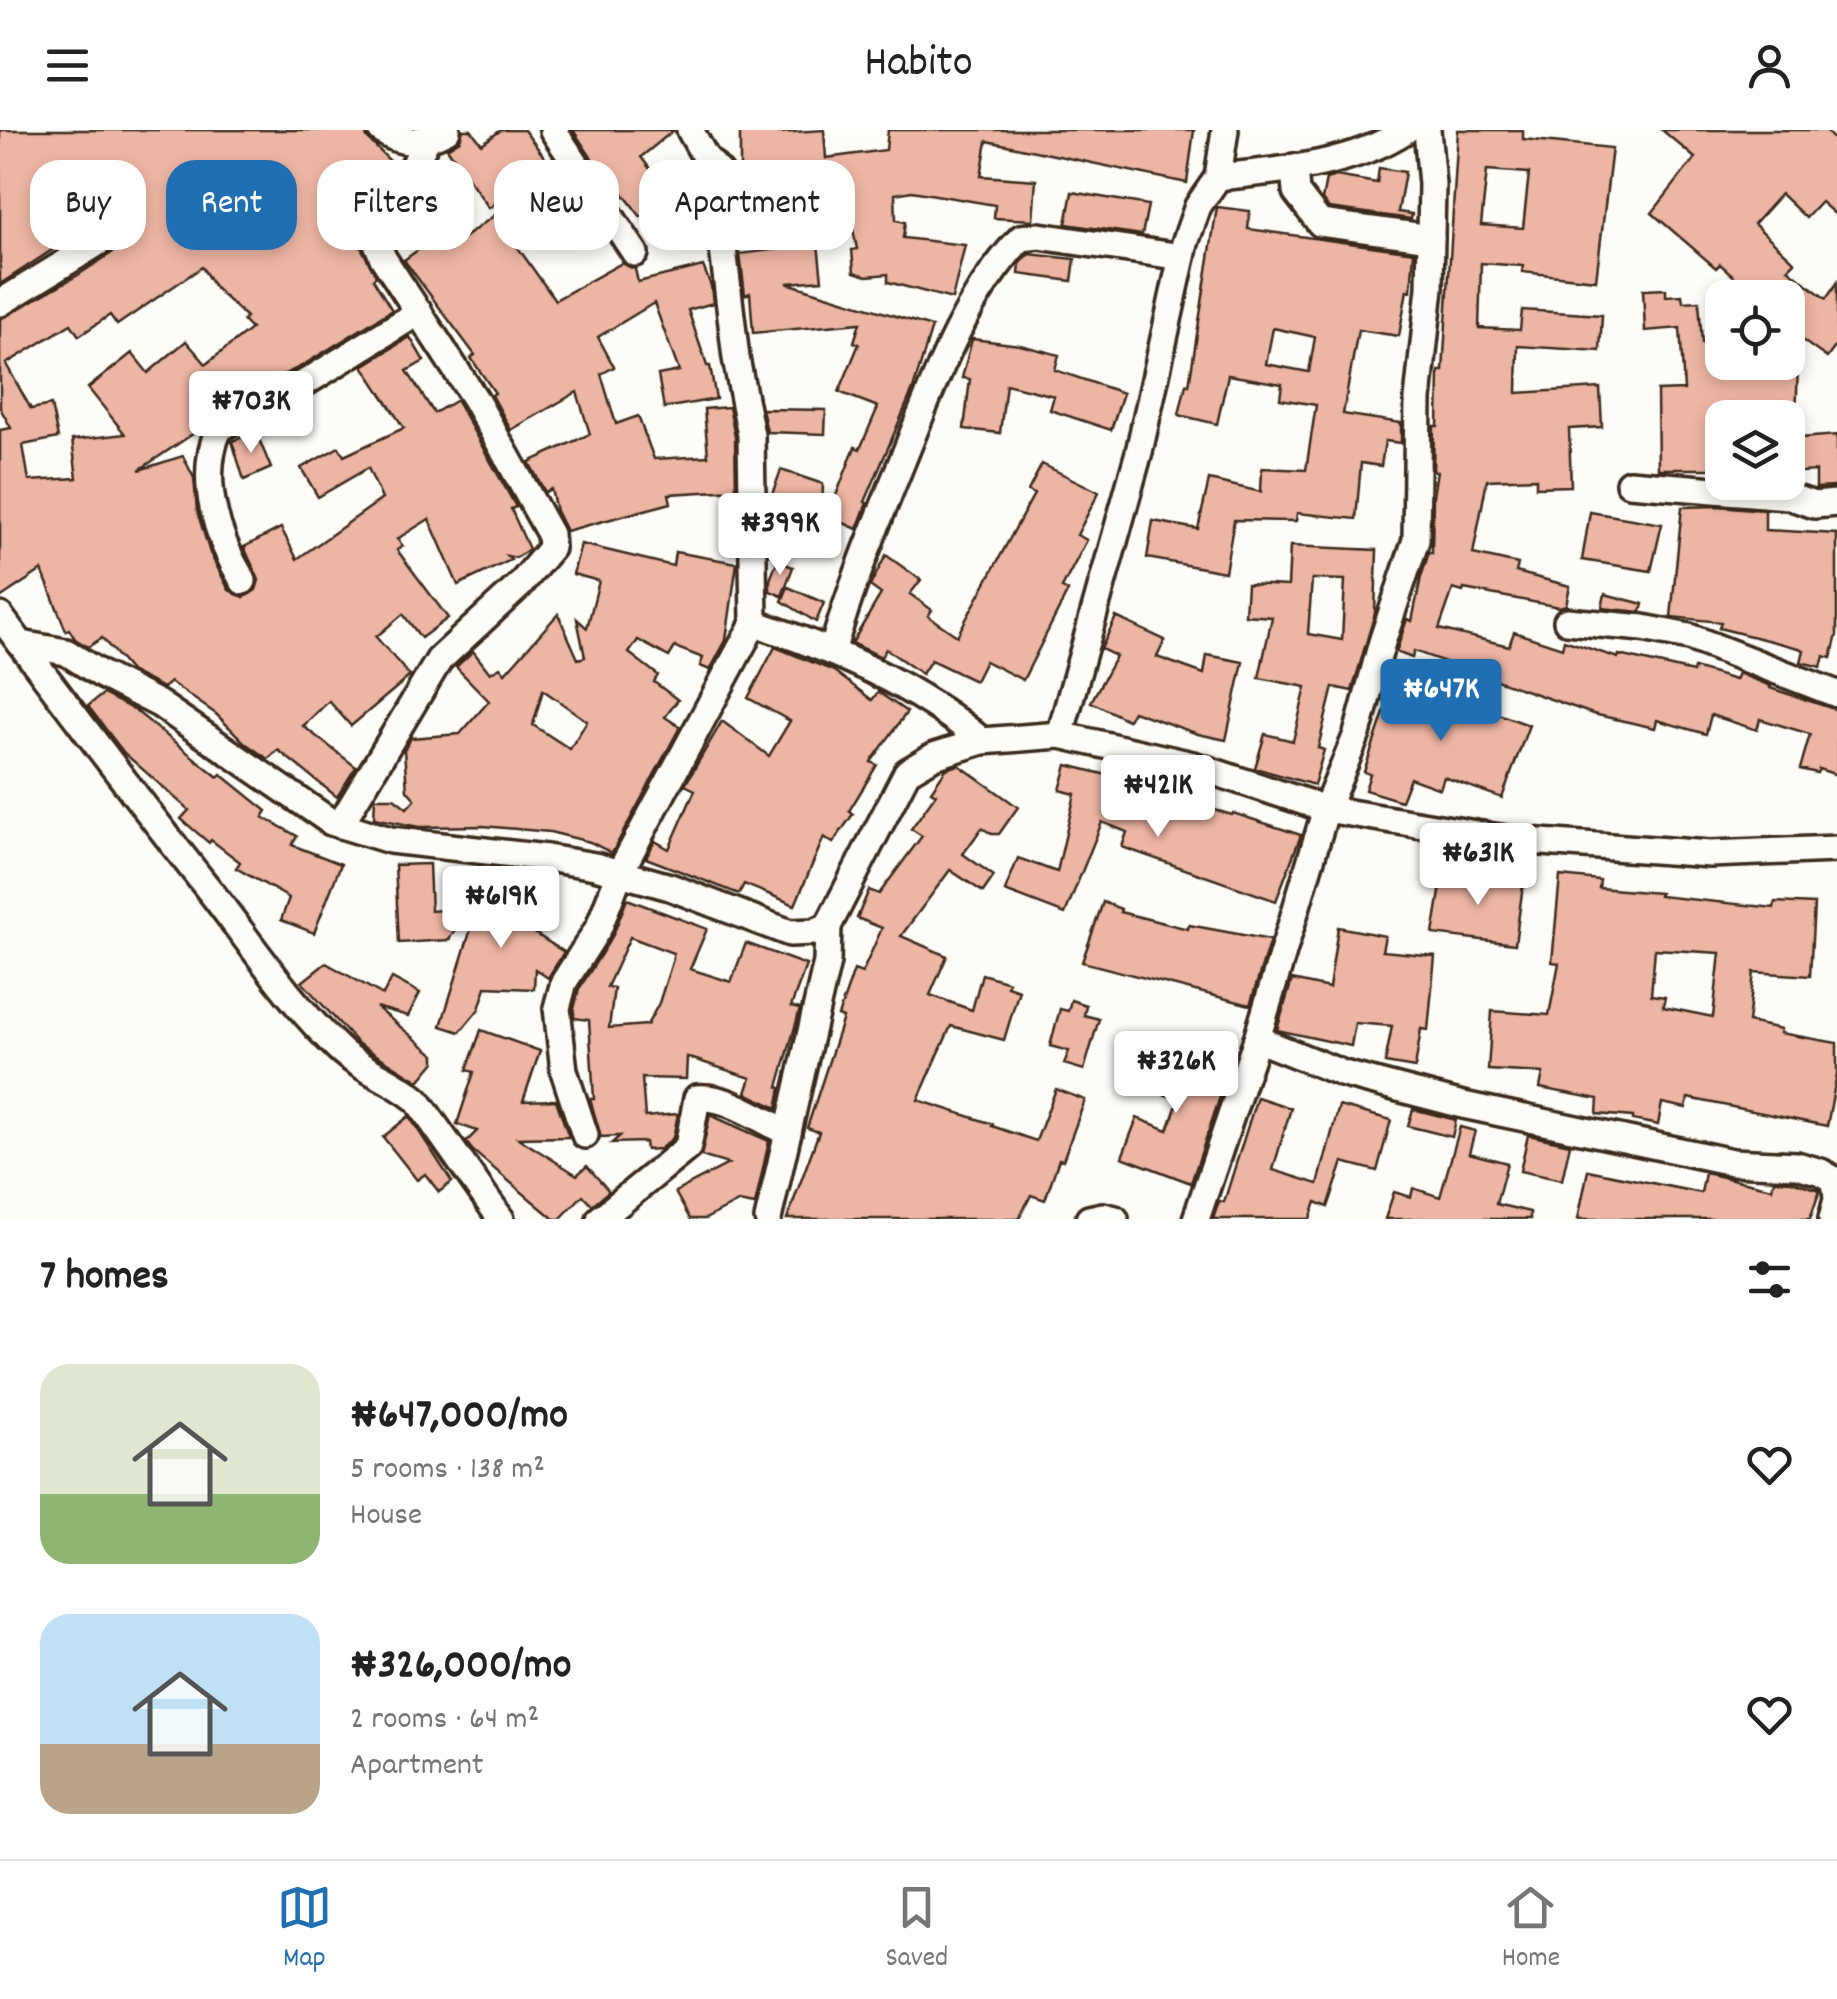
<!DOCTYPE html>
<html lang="en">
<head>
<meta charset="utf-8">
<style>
	body { margin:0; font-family:Dekko,sans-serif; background:#f6f6f6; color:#222; height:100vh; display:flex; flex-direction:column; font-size:38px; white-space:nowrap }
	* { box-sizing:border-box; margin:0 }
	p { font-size:32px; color:#767676 }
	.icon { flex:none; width:55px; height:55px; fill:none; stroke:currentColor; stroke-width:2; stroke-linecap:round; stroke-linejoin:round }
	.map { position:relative; height:1089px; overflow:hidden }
	.sheet { display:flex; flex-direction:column; background:#fff; flex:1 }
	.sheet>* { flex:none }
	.hud { position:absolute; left:30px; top:30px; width:1000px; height:90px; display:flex; gap:20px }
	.fabs { position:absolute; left:1705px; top:150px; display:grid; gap:20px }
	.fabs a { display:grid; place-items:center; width:100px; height:100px; border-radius:20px; background:#fff; box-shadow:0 5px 15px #0003; font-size:50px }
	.price { position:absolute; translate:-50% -85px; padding:0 22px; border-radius:10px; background:#fff; color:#222; font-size:32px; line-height:65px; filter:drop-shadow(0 2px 5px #0008) }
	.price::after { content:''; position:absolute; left:50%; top:60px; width:30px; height:22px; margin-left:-15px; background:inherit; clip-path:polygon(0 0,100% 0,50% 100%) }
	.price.current { background:#1f6fb2; color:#fff }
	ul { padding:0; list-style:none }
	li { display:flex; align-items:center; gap:30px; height:250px; padding:0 40px }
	li span { display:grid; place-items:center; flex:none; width:280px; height:200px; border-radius:30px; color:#555 }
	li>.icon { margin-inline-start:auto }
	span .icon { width:120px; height:120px; fill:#fffc; stroke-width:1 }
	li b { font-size:42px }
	h2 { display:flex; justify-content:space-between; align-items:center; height:120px; padding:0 40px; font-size:42px }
	.chip { padding:0 35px; border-radius:30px; background:#fff; box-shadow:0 5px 15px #0003; font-size:35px; line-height:90px }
	.chip.current { background:#1f6fb2; color:#fff }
	header { display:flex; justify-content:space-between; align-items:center; height:130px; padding:0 40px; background:#fff; font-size:45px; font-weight:600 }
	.dock { display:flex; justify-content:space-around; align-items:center; height:140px; border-top:2px solid #e0e0e0; background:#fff; font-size:28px; color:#767676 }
	.dock a { display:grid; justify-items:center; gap:5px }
	.dock .current { color:#1f6fb2 }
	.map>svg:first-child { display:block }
</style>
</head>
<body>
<header><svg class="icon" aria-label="menu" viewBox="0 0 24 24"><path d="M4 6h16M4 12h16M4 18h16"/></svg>Habito<svg class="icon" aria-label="person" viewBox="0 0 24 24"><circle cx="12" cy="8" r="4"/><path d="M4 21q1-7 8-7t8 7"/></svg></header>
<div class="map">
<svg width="1837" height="1089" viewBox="0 0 1837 1089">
	<rect width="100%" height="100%" fill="#fdfcf7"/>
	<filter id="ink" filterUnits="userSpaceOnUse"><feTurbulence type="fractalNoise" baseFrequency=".01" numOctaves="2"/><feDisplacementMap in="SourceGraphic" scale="20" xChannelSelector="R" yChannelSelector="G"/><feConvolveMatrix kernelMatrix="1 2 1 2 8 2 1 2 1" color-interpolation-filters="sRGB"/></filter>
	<g filter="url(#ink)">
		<g fill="#edb5a3" stroke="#3b2a1e" stroke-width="2.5" fill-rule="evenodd">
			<path d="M 0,0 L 365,0 L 367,8 L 394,35 L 354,81 L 357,85 L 344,96 L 361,117 L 376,146 L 373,149 L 392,180 L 300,237 L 249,261 L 210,285 L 203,297 L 139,340 L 183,326 L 194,348 L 197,381 L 210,423 L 229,460 L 244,467 L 256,460 L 259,450 L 244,417 L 281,398 L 297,429 L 382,369 L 368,338 L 318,367 L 301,338 L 339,317 L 344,326 L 404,298 L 363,236 L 410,207 L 424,231 L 407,241 L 434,283 L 457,270 L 459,275 L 516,377 L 511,379 L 529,419 L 516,428 L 507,426 L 511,430 L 458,455 L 429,389 L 397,409 L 403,416 L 397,420 L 448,488 L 421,508 L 403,484 L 376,507 L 410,546 L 351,596 L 329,571 L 303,596 L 356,637 L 337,667 L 278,620 L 268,629 L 245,613 L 216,584 L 170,552 L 163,558 L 130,541 L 102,508 L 88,517 L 75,509 L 69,499 L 66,501 L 42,440 L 0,468 L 0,300 L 11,298 L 0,278 L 0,189 L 78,145 L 133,109 L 112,81 L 0,154 ZM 202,137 L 214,157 L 246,187 L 243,191 L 251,199 L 206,234 L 186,211 L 148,243 L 132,223 L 88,258 L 125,304 L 72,310 L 77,348 L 29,351 L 23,315 L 58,308 L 51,275 L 31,279 L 6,234 L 71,194 L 79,206 L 110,185 L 117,195 Z"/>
			<polygon points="463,0 471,0 482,14 501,0 524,0 551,36 489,78 447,18 460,10"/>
			<polygon points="573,0 674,0 641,27 670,65 641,87 612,49 608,53"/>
			<polygon points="740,0 779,0 779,3 824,0 826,28 886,20 888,0 1194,0 1187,53 987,11 981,46 1036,50 1033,90 994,88 995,75 912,61 895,64 896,90 905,92 903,108 965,115 952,169 888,152 888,144 867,146 854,142 852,120 857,119 844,55 784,59 784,62 740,62"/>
			<path d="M 1458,0 L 1523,0 L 1523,9 L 1612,18 L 1596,150 L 1522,142 L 1523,136 L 1481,133 L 1479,198 L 1520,200 L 1522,180 L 1602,185 L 1600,221 L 1518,216 L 1517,263 L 1600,258 L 1602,297 L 1569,299 L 1571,356 L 1536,357 L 1536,348 L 1487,350 L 1473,424 L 1518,434 L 1516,442 L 1570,456 L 1566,475 L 1559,477 L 1464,459 L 1463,462 L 1453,459 L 1439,499 L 1509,516 L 1514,502 L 1562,518 L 1564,510 L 1618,528 L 1619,525 L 1693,542 L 1694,538 L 1735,550 L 1738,543 L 1771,556 L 1770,558 L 1837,580 L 1837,645 L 1819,639 L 1817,643 L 1800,639 L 1810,604 L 1760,589 L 1757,600 L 1711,585 L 1706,604 L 1657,590 L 1655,598 L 1593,584 L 1414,521 L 1412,528 L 1396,522 L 1407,489 L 1412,491 L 1421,447 L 1429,422 L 1432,423 L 1433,366 L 1437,341 L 1433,341 L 1434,296 L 1438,296 L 1439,241 L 1443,241 ZM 1487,40 L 1529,43 L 1523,98 L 1481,95 Z"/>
			<polygon points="1662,0 1825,0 1837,13 1837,86 1821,72 1806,88 1781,64 1754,94 1795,132 1788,139 1826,169 1837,153 1837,214 1827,228 1799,208 1802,203 1788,192 1788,168 1758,168 1720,134 1716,138 1652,83 1695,28"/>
			<polygon points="1379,38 1405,42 1398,82 1412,84 1411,89 1329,78 1322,70 1326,49 1336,46 1377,53"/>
			<polygon points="419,60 447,120 495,85 555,170 622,133 635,139 638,152 703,136 711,156 713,173 688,180 707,236 710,236 716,269 664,278 658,245 679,241 654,173 598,207 614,237 601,244 616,294 638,286 654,329 708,326 704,279 729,277 735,307 736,360 669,364 671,373 566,401 556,381 551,359 545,362 529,332 590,304 577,262 511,300 492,265 495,263 471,228 475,225 404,130 422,117 403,75 415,61"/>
			<polygon points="1072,62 1148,75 1142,105 1066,94"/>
			<path d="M 1217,77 L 1250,81 L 1248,99 L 1414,122 L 1411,161 L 1407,160 L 1399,206 L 1358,200 L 1343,284 L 1401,293 L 1401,313 L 1385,311 L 1381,336 L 1361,333 L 1356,389 L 1297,383 L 1296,391 L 1234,390 L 1225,442 L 1147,428 L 1153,391 L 1198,399 L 1209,350 L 1261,362 L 1262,338 L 1306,340 L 1316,275 L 1280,269 L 1282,254 L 1228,245 L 1217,294 L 1179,285 L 1186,254 L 1189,255 ZM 1273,198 L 1315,207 L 1309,242 L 1266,234 Z"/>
			<polygon points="818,114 822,150 787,153 932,197 913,259 865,372 867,373 857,399 828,386 855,317 860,319 878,277 839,262 859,214 854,212 860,193 753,203 750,163 745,165 740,124"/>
			<polygon points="1029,124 1075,129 1072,151 1019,144 1020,134"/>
			<polygon points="1666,159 1666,166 1682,165 1683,172 1699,171 1702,213 1722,212 1722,232 1798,236 1796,288 1722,288 1722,339 1658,339 1657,261 1684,260 1680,198 1645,201 1643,160"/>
			<polygon points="972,209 1020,215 1059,225 1055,240 1123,263 1111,300 1050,280 1054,266 1006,254 1000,303 964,299 970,249 962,248"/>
			<polygon points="762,279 826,280 825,304 767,302"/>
			<polygon points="256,302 271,338 244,350 232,311"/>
			<polygon points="1837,305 1837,354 1834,357 1816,358 1816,341 1788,343 1788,309"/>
			<polygon points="1042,334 1099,362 1077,405 1087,410 1062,458 1068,461 1023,550 985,531 975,551 931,530 922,544 886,519 881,527 852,513 881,464 870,456 886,425 921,450 910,464 932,480 928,486 957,506 1034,364 1028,361"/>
			<polygon points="781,340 823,354 822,383 808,377 796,412 769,403 768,375"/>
			<polygon points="1717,376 1765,380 1765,400 1837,404 1837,505 1831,528 1824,526 1821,537 1801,532 1804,520 1799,518 1719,498 1721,492 1671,487 1682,377"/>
			<polygon points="1590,382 1662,394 1651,441 1582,430"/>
			<path d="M 581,414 L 673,436 L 675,422 L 737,433 L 726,510 L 710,540 L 700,536 L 703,528 L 675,517 L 669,527 L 638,510 L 629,523 L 658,545 L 654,552 L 678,570 L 665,587 L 680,597 L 612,723 L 590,712 L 550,702 L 483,696 L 419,697 L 374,688 L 375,668 L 394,668 L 407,678 L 415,669 L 407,660 L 404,620 L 411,608 L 460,604 L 489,571 L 456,537 L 473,521 L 490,543 L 500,537 L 505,543 L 558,484 L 578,529 L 585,527 L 577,489 L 587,498 L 599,451 L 573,444 ZM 543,560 L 587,591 L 570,619 L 533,595 Z"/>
			<path d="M 1290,416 L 1377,420 L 1375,483 L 1352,561 L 1333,557 L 1318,618 L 1324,620 L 1314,655 L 1255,638 L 1265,604 L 1293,611 L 1306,557 L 1259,548 L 1272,487 L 1245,485 L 1247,454 L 1288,456 ZM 1312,449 L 1345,450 L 1342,510 L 1308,504 Z"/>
			<polygon points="777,431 793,437 782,466 770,461 770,450"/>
			<polygon points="788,457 824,473 816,492 782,471"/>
			<polygon points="1605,464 1643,474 1641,482 1602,478"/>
			<polygon points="1116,487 1165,510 1157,527 1204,544 1207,525 1243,532 1226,610 1198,604 1133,581 1128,590 1091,572 1116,526 1101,519"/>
			<polygon points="775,517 834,541 872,570 878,562 907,582 871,632 877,635 849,681 853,684 833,713 824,707 795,775 744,754 739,764 646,728 655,711 669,719 695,660 685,655 722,591 769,626 790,591 748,568"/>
			<polygon points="1396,547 1529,595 1502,668 1444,647 1440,659 1410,648 1401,671 1365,660 1370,644 1364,642"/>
			<polygon points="103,564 136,581 218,647 221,644 267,681 263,687 297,706 292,715 341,734 314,803 281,790 289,768 236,738 240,732 211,710 209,713 181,689 189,680 124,623 88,576"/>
			<polygon points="959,635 1018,677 999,704 992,704 982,698 963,724 994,746 983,762 950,740 901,806 947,826 930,865 972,880 982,844 1009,852 1007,856 1019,860 1004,910 951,896 918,970 993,994 992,996 1036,1011 1056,959 1085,970 1063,1030 1059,1029 1045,1070 1031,1065 1019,1089 787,1089 819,1002 807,998 843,888 838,886 854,840 862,843 882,798 857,788 869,760 879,764 922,706 911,699 936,664 931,661 946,639"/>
			<polygon points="1067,635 1135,652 1134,656 1232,685 1233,683 1301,705 1276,771 1122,717 1127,702 1102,692 1065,784 1005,761 1018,728 1057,742 1075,664 1060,660"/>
			<polygon points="429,734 431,781 467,778 449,810 399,813 395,735"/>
			<polygon points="1444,738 1478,743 1477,749 1523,755 1515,814 1433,804"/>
			<path d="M 1560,746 L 1600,750 L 1599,758 L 1660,763 L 1659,766 L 1774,778 L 1775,772 L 1814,774 L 1810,846 L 1754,842 L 1748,892 L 1781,899 L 1780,903 L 1837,913 L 1837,944 L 1827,996 L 1688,968 L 1686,978 L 1662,973 L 1658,995 L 1633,990 L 1633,987 L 1597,984 L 1598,969 L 1540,958 L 1543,943 L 1488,940 L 1492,881 L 1549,885 L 1559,833 L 1552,832 ZM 1655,819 L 1720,823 L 1713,887 L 1663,877 L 1665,867 L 1651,865 Z"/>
			<polygon points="495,751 539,753 536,804 564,822 548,848 535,839 534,859 486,857 479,879 460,902 441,896 478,776 494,775"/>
			<path d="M 627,769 L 707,799 L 690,839 L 731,852 L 746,813 L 806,835 L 791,877 L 800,879 L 778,957 L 781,958 L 777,978 L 746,963 L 751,948 L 687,927 L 686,949 L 642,948 L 645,987 L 678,984 L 673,1008 L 660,1019 L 646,1020 L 645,1012 L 612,1013 L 620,1006 L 601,1007 L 590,969 L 594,969 L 589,890 L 574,888 L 574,879 L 579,859 L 613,805 ZM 630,807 L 673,823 L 673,829 L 659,873 L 647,895 L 609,898 L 614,858 L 607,857 Z"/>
			<polygon points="1103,772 1121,779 1120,782 1188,799 1189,795 1270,810 1250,875 1082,832"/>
			<polygon points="1338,797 1385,806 1382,821 1435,826 1428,900 1421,899 1415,938 1385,933 1392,896 1355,893 1351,916 1277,900 1292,850 1329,858"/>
			<polygon points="326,833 383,865 392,848 420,863 408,886 376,877 435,925 435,932 419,951 357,913 302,852"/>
			<polygon points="1071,870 1086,875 1084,885 1099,889 1084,940 1064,934 1069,921 1050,916 1060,879 1068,881"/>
			<polygon points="481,900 540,921 523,971 556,970 569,1007 518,1008 577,1045 587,1036 609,1061 592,1075 583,1065 560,1089 554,1089 473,1021 466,1012 477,1001 457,994 474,942 467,940"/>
			<polygon points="1151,918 1222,940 1216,959 1222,961 1191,1053 1122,1027 1137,988 1168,1000 1179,969 1140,957"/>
			<polygon points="1257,967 1291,978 1273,1040 1318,1054 1339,976 1391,990 1377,1041 1343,1032 1328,1077 1316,1072 1310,1089 1213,1089 1219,1071 1224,1072"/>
			<polygon points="1413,979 1456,990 1452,1007 1408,996"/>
			<polygon points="710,985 769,1011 755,1075 738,1072 705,1089 690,1089 675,1062 728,1034 701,1026"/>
			<polygon points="409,986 452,1052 439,1062 425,1044 417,1050 383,1007"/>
			<polygon points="1460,997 1475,1001 1469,1023 1507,1033 1496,1074 1530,1082 1530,1089 1385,1089 1394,1062 1411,1067 1413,1058 1440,1067"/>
			<polygon points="1528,1005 1570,1014 1562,1050 1520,1041"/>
			<polygon points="1588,1040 1701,1063 1705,1043 1772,1058 1774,1050 1791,1051 1820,1060 1810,1089 1578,1089"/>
		</g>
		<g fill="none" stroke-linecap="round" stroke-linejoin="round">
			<defs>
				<g id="minor">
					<path d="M 381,0 C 403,17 425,12 447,0"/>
					<polyline points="553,0 635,123"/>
					<polyline points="1294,37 1296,62 1320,93 1431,108"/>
					<path d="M 1218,47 C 1280,41 1353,35 1406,0"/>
					<polyline points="0,173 112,104"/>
					<polyline points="1629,353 1788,366 1814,375 1837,373"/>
					<path d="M 243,451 C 217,408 197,348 219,299 L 258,275 L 308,251 L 419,182"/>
					<path d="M 0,486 C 70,580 141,674 214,766 C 254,818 292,875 340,920 C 363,941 394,950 417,970 L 501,1089"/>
					<polyline points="1567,491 1643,498 1689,507 1837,564"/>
					<path d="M 754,493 C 835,520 916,555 982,611"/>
					<polyline points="21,514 66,522 102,545 159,574 331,692 390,710 547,728 595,736 670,757 790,803 814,802 828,796 907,642 934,626 982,611 1060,605 1193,635 1326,679 1512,710 1710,724 1837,719"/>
					<path d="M 832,522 C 851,455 877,393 903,329 C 934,252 963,169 1021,108 L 1039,106 L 1182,127"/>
					<polyline points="1060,605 1139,322 1185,113 1198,76 1218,47 1225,0"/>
					<polyline points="340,695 439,530 520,455 551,418 550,404 475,269 383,128 373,103 375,83 413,38 426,11"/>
					<polyline points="1257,909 1344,944 1463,975 1732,1032 1797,1035 1821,1042 1835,1050 1837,1069 1832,1089"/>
					<polyline points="585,1005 564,941 557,878 564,852 599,797 620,742 754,493 751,305 736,228 722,110 720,43 705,27 690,0"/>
					<path d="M 600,1089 L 688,1017 L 697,968 C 726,965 762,990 788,1003"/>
					<polyline points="768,1089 827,832 828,796"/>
					<polyline points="1089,1089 1103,1086 1115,1089"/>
					<polyline points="1196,1089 1257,909 1326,679 1357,604 1382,512 1416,410 1418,269 1430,158 1432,54 1427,0"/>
				</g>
			</defs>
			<use href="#minor" stroke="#3b2a1e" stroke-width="32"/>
			<use href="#minor" stroke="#fdfcf7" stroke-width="25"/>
		</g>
	</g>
</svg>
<div class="fabs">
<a><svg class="icon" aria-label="locate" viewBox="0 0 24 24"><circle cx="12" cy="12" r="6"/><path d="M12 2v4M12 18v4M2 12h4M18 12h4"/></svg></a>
<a><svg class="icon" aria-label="layers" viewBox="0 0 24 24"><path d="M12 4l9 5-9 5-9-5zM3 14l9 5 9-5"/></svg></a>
</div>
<b class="price" style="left:251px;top:326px">₦703K</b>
<b class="price" style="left:780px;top:448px">₦399K</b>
<b class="price current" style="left:1441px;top:614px">₦647K</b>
<b class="price" style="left:1158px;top:710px">₦421K</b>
<b class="price" style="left:1478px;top:778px">₦631K</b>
<b class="price" style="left:501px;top:821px">₦619K</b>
<b class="price" style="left:1176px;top:986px">₦326K</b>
<div class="hud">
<a class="chip">Buy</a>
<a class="chip current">Rent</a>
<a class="chip">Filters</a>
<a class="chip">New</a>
<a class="chip">Apartment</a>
</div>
</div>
<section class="sheet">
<h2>7 homes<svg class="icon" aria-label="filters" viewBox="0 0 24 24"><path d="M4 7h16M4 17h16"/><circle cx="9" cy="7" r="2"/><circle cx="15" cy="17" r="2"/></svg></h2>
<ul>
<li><span style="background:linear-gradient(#dfe7d0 65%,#8fb573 0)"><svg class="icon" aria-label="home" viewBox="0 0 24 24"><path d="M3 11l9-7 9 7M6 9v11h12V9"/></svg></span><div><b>₦647,000/mo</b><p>5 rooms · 138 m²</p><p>House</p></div><svg class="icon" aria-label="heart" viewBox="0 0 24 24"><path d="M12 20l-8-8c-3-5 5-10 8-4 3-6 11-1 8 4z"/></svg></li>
<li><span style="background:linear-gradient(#bfe0f5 65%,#b9a48a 0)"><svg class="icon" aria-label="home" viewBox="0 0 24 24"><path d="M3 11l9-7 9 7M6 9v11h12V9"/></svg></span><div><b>₦326,000/mo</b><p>2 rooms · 64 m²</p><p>Apartment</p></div><svg class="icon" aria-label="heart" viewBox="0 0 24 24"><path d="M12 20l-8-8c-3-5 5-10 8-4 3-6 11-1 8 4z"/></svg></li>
</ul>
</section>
<nav class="dock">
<a class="current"><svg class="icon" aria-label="map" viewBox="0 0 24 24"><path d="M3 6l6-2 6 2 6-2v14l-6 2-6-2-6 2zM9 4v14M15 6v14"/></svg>Map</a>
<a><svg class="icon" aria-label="saved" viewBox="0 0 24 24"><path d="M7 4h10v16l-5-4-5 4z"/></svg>Saved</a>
<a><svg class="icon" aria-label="home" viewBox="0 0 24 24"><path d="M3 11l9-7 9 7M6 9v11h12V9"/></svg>Home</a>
</nav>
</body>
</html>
